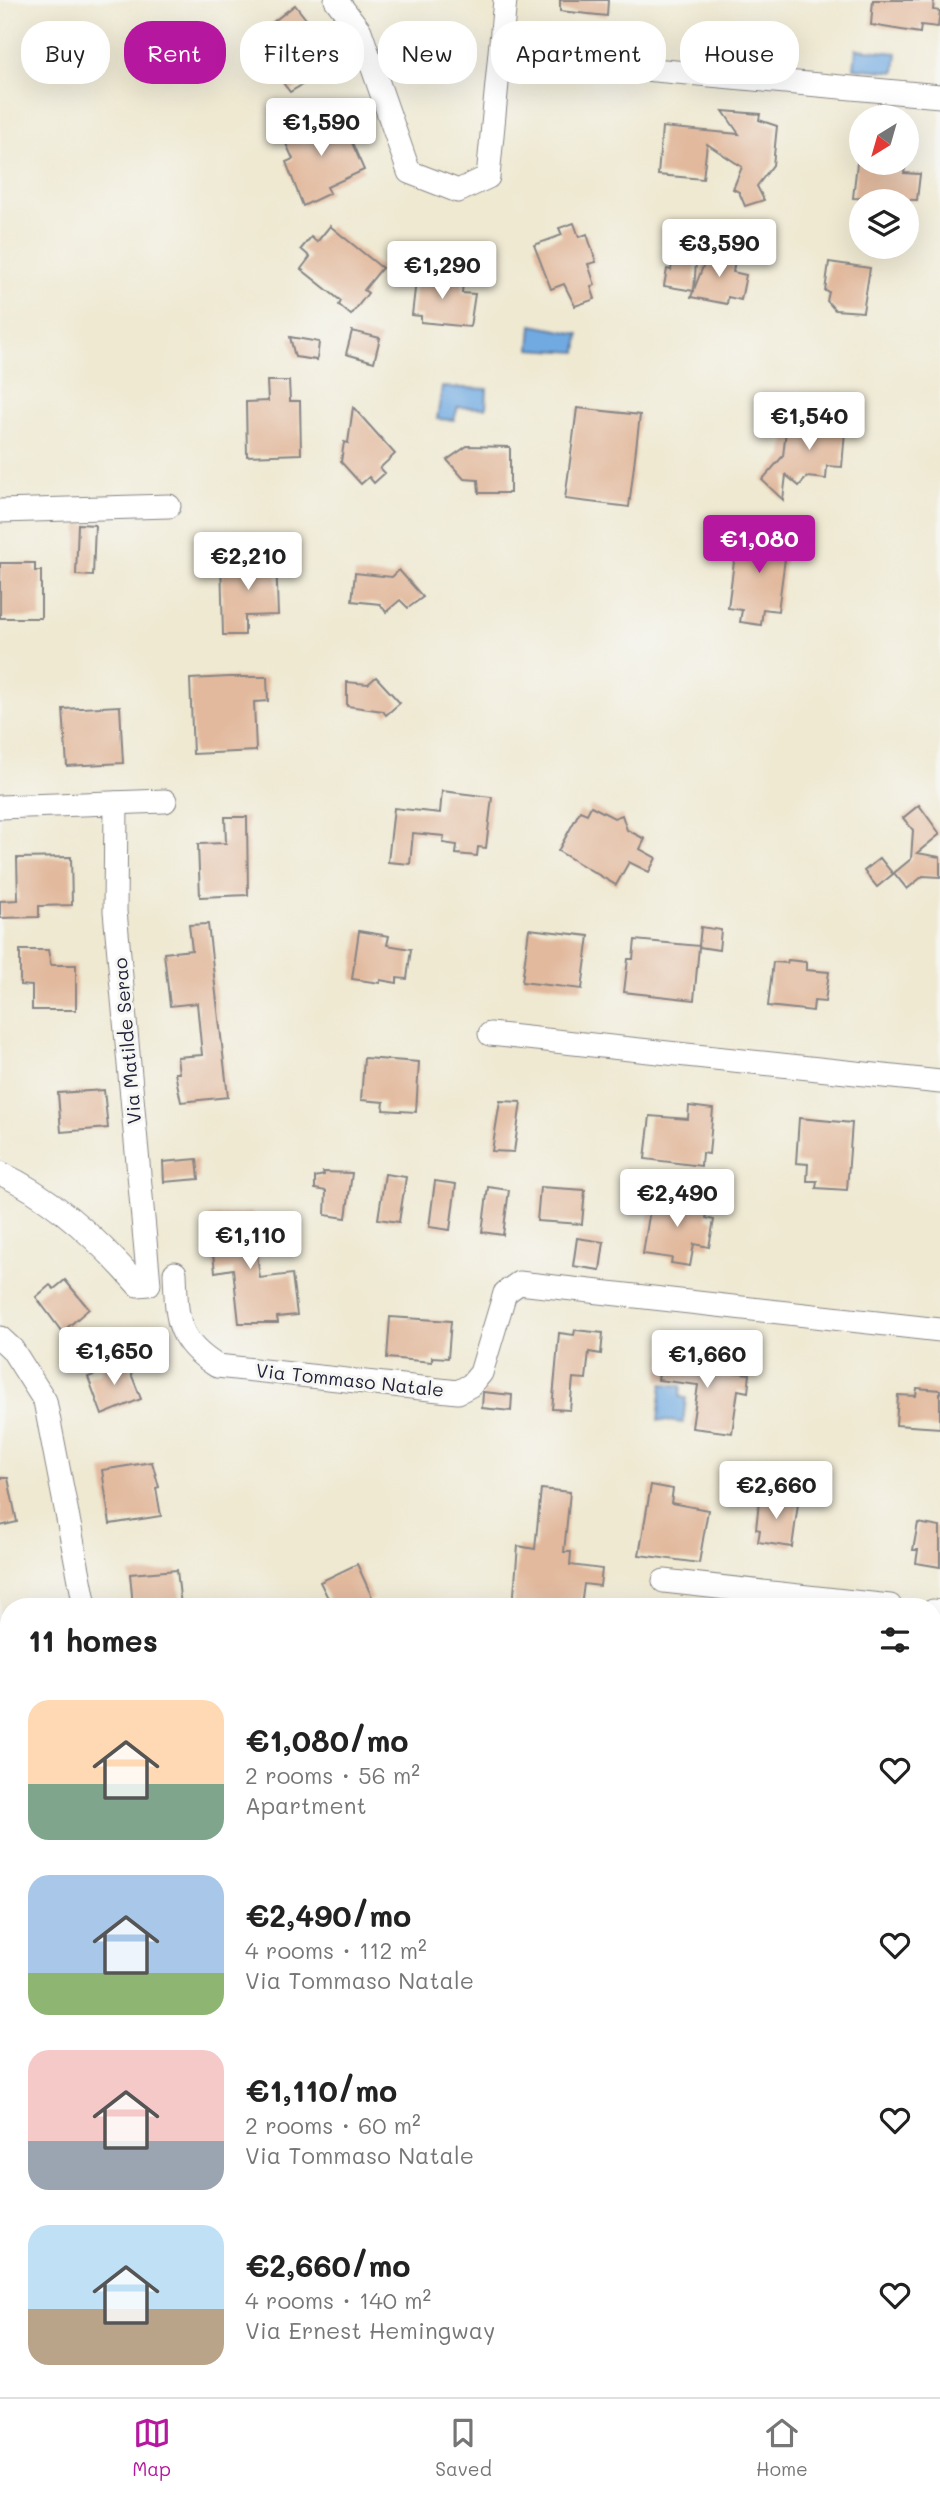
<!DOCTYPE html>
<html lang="en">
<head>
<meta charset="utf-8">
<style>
	body { margin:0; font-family:Mali,sans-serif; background:#f2f2f2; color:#222; height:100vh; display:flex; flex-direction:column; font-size:26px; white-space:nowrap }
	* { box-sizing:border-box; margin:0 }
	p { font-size:23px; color:#767676 }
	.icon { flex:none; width:38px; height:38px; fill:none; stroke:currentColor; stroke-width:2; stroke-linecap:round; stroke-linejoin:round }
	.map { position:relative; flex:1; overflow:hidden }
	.sheet { position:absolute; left:0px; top:1598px; width:942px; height:800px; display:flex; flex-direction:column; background:#fff; border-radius:28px 28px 0 0; box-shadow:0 7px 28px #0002 }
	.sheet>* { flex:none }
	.hud { position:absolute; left:21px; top:21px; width:900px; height:63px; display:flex; gap:14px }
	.needle { width:46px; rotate:217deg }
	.controls { position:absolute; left:849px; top:105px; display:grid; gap:14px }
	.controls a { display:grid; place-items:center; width:70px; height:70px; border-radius:50%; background:#fff; box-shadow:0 7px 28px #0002; font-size:35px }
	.price { position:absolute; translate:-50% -60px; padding:0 16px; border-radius:7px; background:#fff; color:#222; font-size:23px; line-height:46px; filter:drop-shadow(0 2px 4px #0008) }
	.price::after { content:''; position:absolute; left:50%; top:42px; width:21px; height:16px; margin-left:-10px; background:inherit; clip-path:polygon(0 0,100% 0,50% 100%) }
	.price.selected { background:#b5179e; color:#fff }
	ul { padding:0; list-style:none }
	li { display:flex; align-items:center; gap:21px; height:175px; padding:0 28px }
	li span { display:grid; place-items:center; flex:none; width:196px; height:140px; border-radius:21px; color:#555 }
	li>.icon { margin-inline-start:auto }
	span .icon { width:84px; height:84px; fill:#fffc; stroke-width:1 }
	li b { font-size:30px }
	h2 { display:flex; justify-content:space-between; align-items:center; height:84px; padding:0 28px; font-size:30px }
	.chip { padding:0 24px; border-radius:28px; background:#fff; box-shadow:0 7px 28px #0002; font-size:24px; line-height:63px }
	.chip.selected { background:#b5179e; color:#fff }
	.tabs { display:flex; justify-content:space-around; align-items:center; height:98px; border-top:2px solid #e0e0e0; background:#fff; font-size:19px; color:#767676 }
	.tabs a { display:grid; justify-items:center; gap:4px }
	.tabs .selected { color:#b5179e }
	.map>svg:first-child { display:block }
</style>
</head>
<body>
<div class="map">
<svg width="940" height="2397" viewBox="0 0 940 2397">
	<rect width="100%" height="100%" fill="#f6f6f2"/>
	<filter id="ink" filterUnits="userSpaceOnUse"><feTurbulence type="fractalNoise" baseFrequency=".0143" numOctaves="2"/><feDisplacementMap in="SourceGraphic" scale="14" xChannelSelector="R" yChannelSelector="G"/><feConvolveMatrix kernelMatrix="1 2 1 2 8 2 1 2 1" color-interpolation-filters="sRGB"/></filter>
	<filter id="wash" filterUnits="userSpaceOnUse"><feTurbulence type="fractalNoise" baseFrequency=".00686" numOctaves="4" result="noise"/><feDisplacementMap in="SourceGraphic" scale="28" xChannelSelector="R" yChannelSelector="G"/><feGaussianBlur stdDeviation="1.57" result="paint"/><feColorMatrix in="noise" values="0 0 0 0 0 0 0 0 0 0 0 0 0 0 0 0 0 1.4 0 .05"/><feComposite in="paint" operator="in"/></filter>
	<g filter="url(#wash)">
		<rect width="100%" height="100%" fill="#efe9d2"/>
		<g fill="#71aae1" stroke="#4a668e" stroke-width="2">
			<polygon points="856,49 897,53 895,72 854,68"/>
			<polygon points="532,325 579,334 577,352 530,349"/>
			<polygon points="442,387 487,389 486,408 458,407 454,420 437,419"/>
			<polygon points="662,1384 681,1386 680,1397 686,1398 683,1423 658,1420"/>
		</g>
		<g id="blocks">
			<g fill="#e2b99d">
				<polygon points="560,0 608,0 607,16 560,11"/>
				<polygon points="873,0 934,0 933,10 940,11 938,27 921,25 920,33 871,25"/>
				<polygon points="295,5 331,51 310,67 317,76 290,92 250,40"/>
				<polygon points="723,111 760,114 759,120 777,126 773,165 757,186 764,200 745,206 739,192 733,189 742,167 707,144 703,179 658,175 662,127 739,134"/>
				<polygon points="339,113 364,170 327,187 330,193 303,206 286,162 293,159 283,137"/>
				<polygon points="857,163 906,163 904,173 920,174 917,200 853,198"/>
				<polygon points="574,223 579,237 587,234 596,262 588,264 595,285 591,287 595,299 575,306 564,284 551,289 534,245 562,235 559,228"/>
				<polygon points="330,226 382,268 364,290 368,293 351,315 339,305 341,301 301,269 310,257 301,249 311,237 317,242"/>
				<polygon points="676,243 697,247 694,291 664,286 667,269 671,270"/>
				<polygon points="710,249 736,254 733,272 746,275 741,300 728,297 727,304 691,297"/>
				<polygon points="829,262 870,268 863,312 835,310 827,301 829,292 825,291"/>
				<polygon points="417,272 450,275 449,281 463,282 462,293 475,294 470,327 421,322 421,316 412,315"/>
				<polygon points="352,331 380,338 374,362 346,354"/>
				<polygon points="290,337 319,342 317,360 295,357"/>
				<polygon points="267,381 289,381 290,401 300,401 301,454 247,456 246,402 268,401"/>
				<polygon points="353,407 395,454 380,468 385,473 374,483 369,477 361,484 341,462 344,442 348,443"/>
				<polygon points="577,408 640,415 629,507 565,499"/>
				<polygon points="795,415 846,419 842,467 827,466 826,479 807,477 799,486 786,475 783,500 762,480 783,456 786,430 794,431"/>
				<polygon points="467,446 510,447 510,493 479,493 478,480 464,479 447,460"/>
				<polygon points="767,523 786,525 783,551 786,551 778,611 763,609 761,625 740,622 742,610 728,608 736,546 754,548 755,535 765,537"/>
				<polygon points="78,524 95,525 93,576 76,575"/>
				<polygon points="276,558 278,615 245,616 245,635 223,635 221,560"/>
				<polygon points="0,563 35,563 35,571 41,571 41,618 0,618"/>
				<polygon points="399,570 423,597 408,608 400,600 386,612 380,604 352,601 355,573 392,577"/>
				<polygon points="229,677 267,677 268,701 254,702 256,751 193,754 190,679"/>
				<polygon points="376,677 400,703 386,715 383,711 347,706 347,682 368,684"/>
				<polygon points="120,706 123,763 67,766 63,709"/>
				<polygon points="442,791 492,797 486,848 478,847 477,856 456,854 457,845 443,843 444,836 413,833 410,864 388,862 394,808 440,813"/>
				<polygon points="919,805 940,834 917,853 940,857 940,877 923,876 907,889 894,873 911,859 913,830 903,818"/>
				<polygon points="591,806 614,818 622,815 627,830 645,839 640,849 656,858 649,872 629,862 616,885 558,851 580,811 587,814"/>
				<polygon points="225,817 247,817 248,895 200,897 198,844 226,843"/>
				<polygon points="71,857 72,905 39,906 39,917 0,918 0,901 18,900 17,858"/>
				<polygon points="880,858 893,874 877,887 864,871"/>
				<polygon points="208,924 228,1097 181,1102 175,1073 179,1073 177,1057 202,1055 197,1003 170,1006 164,953 192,950 189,925"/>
				<polygon points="701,927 721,930 719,950 699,947 694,1000 624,992 628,959 633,959 635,940 699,946"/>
				<polygon points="529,929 589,936 582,989 522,982"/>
				<polygon points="359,931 389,936 387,945 411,949 407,979 397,978 397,983 380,980 380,983 352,979"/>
				<polygon points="20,950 48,950 51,965 76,965 76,1010 32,1010 32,986 20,985"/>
				<polygon points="788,960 806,962 806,970 829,972 825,1002 814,1001 813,1011 768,1006 773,962 787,963"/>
				<polygon points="364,1058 419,1062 416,1112 383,1110 384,1102 361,1100"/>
				<polygon points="104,1090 108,1128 61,1132 58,1093"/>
				<polygon points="500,1101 521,1102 514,1152 492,1151"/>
				<polygon points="689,1106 713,1109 709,1154 702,1153 701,1166 645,1159 650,1116 688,1119"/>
				<polygon points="799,1118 852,1123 847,1190 816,1188 817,1181 807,1181 808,1164 796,1163"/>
				<polygon points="197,1159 199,1179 164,1182 163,1162"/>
				<polygon points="323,1172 352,1173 346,1218 325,1215 326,1191 315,1189 315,1177 324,1175"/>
				<polygon points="385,1174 406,1177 399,1222 378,1219"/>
				<polygon points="435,1181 456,1184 450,1230 429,1227"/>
				<polygon points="488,1187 509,1190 503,1235 482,1232"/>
				<polygon points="540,1187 585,1190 582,1224 537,1221"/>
				<polygon points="652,1196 709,1205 706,1218 714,1220 709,1247 694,1244 690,1266 671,1263 672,1258 643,1254"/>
				<polygon points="252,1212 260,1278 292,1274 297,1315 277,1317 278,1323 239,1323 233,1269 215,1272 209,1217"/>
				<polygon points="577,1238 604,1242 600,1270 573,1266"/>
				<polygon points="65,1280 89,1309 62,1332 36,1297 50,1285 54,1289"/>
				<polygon points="390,1317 451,1321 448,1358 432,1357 432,1362 387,1358"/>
				<polygon points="575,1330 603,1333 601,1354 589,1352 586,1379 573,1378 570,1410 552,1409 559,1333 574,1335"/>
				<polygon points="662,1353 724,1364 723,1371 750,1374 748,1392 738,1390 732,1433 692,1428 698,1385 658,1380"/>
				<polygon points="121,1358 123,1362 126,1361 141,1399 102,1415 88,1377 102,1372 103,1364"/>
				<polygon points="917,1388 940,1390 940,1428 896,1425 898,1395 916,1396"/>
				<polygon points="483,1392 512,1395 511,1411 482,1408"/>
				<polygon points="152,1462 159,1487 156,1488 161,1516 110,1524 102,1470"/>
				<polygon points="0,1478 8,1478 17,1522 0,1526"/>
				<polygon points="651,1485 673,1489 671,1503 708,1510 699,1563 639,1555"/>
				<polygon points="541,1489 570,1492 564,1552 571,1552 570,1565 602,1569 600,1586 584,1584 581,1606 513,1606 518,1546 535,1549"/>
				<polygon points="760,1493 780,1496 779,1502 798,1504 792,1547 758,1542 760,1530 756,1529"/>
				<polygon points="918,1523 940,1527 940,1567 916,1563 918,1550 913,1550"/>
				<polygon points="357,1564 373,1599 357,1606 332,1606 320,1582"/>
				<polygon points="177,1570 181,1606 133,1606 130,1574"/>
			</g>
		</g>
	</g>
	<g filter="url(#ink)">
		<use href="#blocks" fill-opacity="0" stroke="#888686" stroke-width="2"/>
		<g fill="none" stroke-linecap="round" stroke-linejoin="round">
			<defs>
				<g id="street">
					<polyline points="336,0 360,31 409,172 458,191 488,177 505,0"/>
					<polyline points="500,56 940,96"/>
					<polyline points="0,511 169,506"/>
					<polyline points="0,807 165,801"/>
					<polyline points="490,1034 940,1082"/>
					<path d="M 0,1173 C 54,1198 99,1240 138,1285 L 149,1284 L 115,911 L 116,803"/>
					<path d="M 175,1273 C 177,1318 175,1340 217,1366 L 458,1392 L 471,1385 L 481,1373 L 505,1293 L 519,1283 L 940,1330"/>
					<polyline points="0,1338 12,1349 45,1401 85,1606"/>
					<polyline points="664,1581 890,1606"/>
					<polyline points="933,1611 940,1612"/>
					<polyline points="933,1758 940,1759"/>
					<polyline points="0,1787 9,1786"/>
					<polyline points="0,2123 9,2122"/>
					<polyline points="0,2376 9,2375"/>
					<polyline points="124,2397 124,2389"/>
				</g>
			</defs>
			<use href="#street" stroke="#888686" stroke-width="25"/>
			<use href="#street" stroke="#fff" stroke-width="23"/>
		</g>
	</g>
	<g text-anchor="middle" stroke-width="6" stroke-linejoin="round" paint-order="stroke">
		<g font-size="19" fill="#22223b" stroke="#f6f6f2">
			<text transform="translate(127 1041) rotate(-95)" y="7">Via Matilde Serao</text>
			<text transform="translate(350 1380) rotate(6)" y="7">Via Tommaso Natale</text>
		</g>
	</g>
</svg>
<div class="controls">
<a><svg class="needle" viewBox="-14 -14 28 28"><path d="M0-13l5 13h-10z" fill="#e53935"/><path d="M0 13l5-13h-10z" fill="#767676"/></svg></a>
<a><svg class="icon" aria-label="layers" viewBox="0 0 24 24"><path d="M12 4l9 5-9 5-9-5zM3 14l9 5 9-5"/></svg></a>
</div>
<b class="price" style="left:321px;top:158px">€1,590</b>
<b class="price" style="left:719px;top:279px">€3,590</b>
<b class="price" style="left:442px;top:301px">€1,290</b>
<b class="price" style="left:809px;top:452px">€1,540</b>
<b class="price selected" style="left:759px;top:575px">€1,080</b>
<b class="price" style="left:248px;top:592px">€2,210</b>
<b class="price" style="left:677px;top:1229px">€2,490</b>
<b class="price" style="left:250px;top:1271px">€1,110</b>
<b class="price" style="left:114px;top:1387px">€1,650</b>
<b class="price" style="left:707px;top:1390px">€1,660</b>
<b class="price" style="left:776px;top:1521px">€2,660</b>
<div class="hud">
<a class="chip">Buy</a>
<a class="chip selected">Rent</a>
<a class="chip">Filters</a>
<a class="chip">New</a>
<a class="chip">Apartment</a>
<a class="chip">House</a>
</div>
<section class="sheet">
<h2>11 homes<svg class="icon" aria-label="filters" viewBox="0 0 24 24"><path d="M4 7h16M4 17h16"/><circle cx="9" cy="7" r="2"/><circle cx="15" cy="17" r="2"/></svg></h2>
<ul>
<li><span style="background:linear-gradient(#ffd9b3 60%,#7fa58c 0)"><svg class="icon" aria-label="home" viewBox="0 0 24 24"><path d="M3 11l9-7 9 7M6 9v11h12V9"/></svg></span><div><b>€1,080/mo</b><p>2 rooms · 56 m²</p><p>Apartment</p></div><svg class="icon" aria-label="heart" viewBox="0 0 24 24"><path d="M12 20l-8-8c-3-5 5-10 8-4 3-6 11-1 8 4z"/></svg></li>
<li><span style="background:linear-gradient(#a9c7e8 70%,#8fb573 0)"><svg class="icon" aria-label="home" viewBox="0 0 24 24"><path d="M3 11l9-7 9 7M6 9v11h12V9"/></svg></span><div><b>€2,490/mo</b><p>4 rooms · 112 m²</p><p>Via Tommaso Natale</p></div><svg class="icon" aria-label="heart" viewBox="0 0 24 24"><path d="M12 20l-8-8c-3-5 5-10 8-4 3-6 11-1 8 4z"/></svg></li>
<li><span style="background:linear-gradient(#f6c9c9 65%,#9aa5b1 0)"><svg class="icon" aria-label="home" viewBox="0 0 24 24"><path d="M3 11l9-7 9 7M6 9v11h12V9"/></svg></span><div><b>€1,110/mo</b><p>2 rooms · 60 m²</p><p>Via Tommaso Natale</p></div><svg class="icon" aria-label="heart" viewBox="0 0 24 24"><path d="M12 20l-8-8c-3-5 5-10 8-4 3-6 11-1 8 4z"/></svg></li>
<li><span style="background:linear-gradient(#bfe0f5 60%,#b9a48a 0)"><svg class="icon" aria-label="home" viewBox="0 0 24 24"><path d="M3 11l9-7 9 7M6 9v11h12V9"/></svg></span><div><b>€2,660/mo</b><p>4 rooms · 140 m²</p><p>Via Ernest Hemingway</p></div><svg class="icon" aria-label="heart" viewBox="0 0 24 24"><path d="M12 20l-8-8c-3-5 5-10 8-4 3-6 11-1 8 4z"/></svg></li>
</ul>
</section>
</div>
<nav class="tabs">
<a class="selected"><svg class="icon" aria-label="map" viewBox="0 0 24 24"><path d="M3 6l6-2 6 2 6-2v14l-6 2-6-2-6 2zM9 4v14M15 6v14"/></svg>Map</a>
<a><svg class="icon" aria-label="saved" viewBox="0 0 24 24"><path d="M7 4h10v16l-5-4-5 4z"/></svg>Saved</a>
<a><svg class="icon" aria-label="home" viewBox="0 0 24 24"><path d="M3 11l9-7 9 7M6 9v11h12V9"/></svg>Home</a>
</nav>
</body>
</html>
